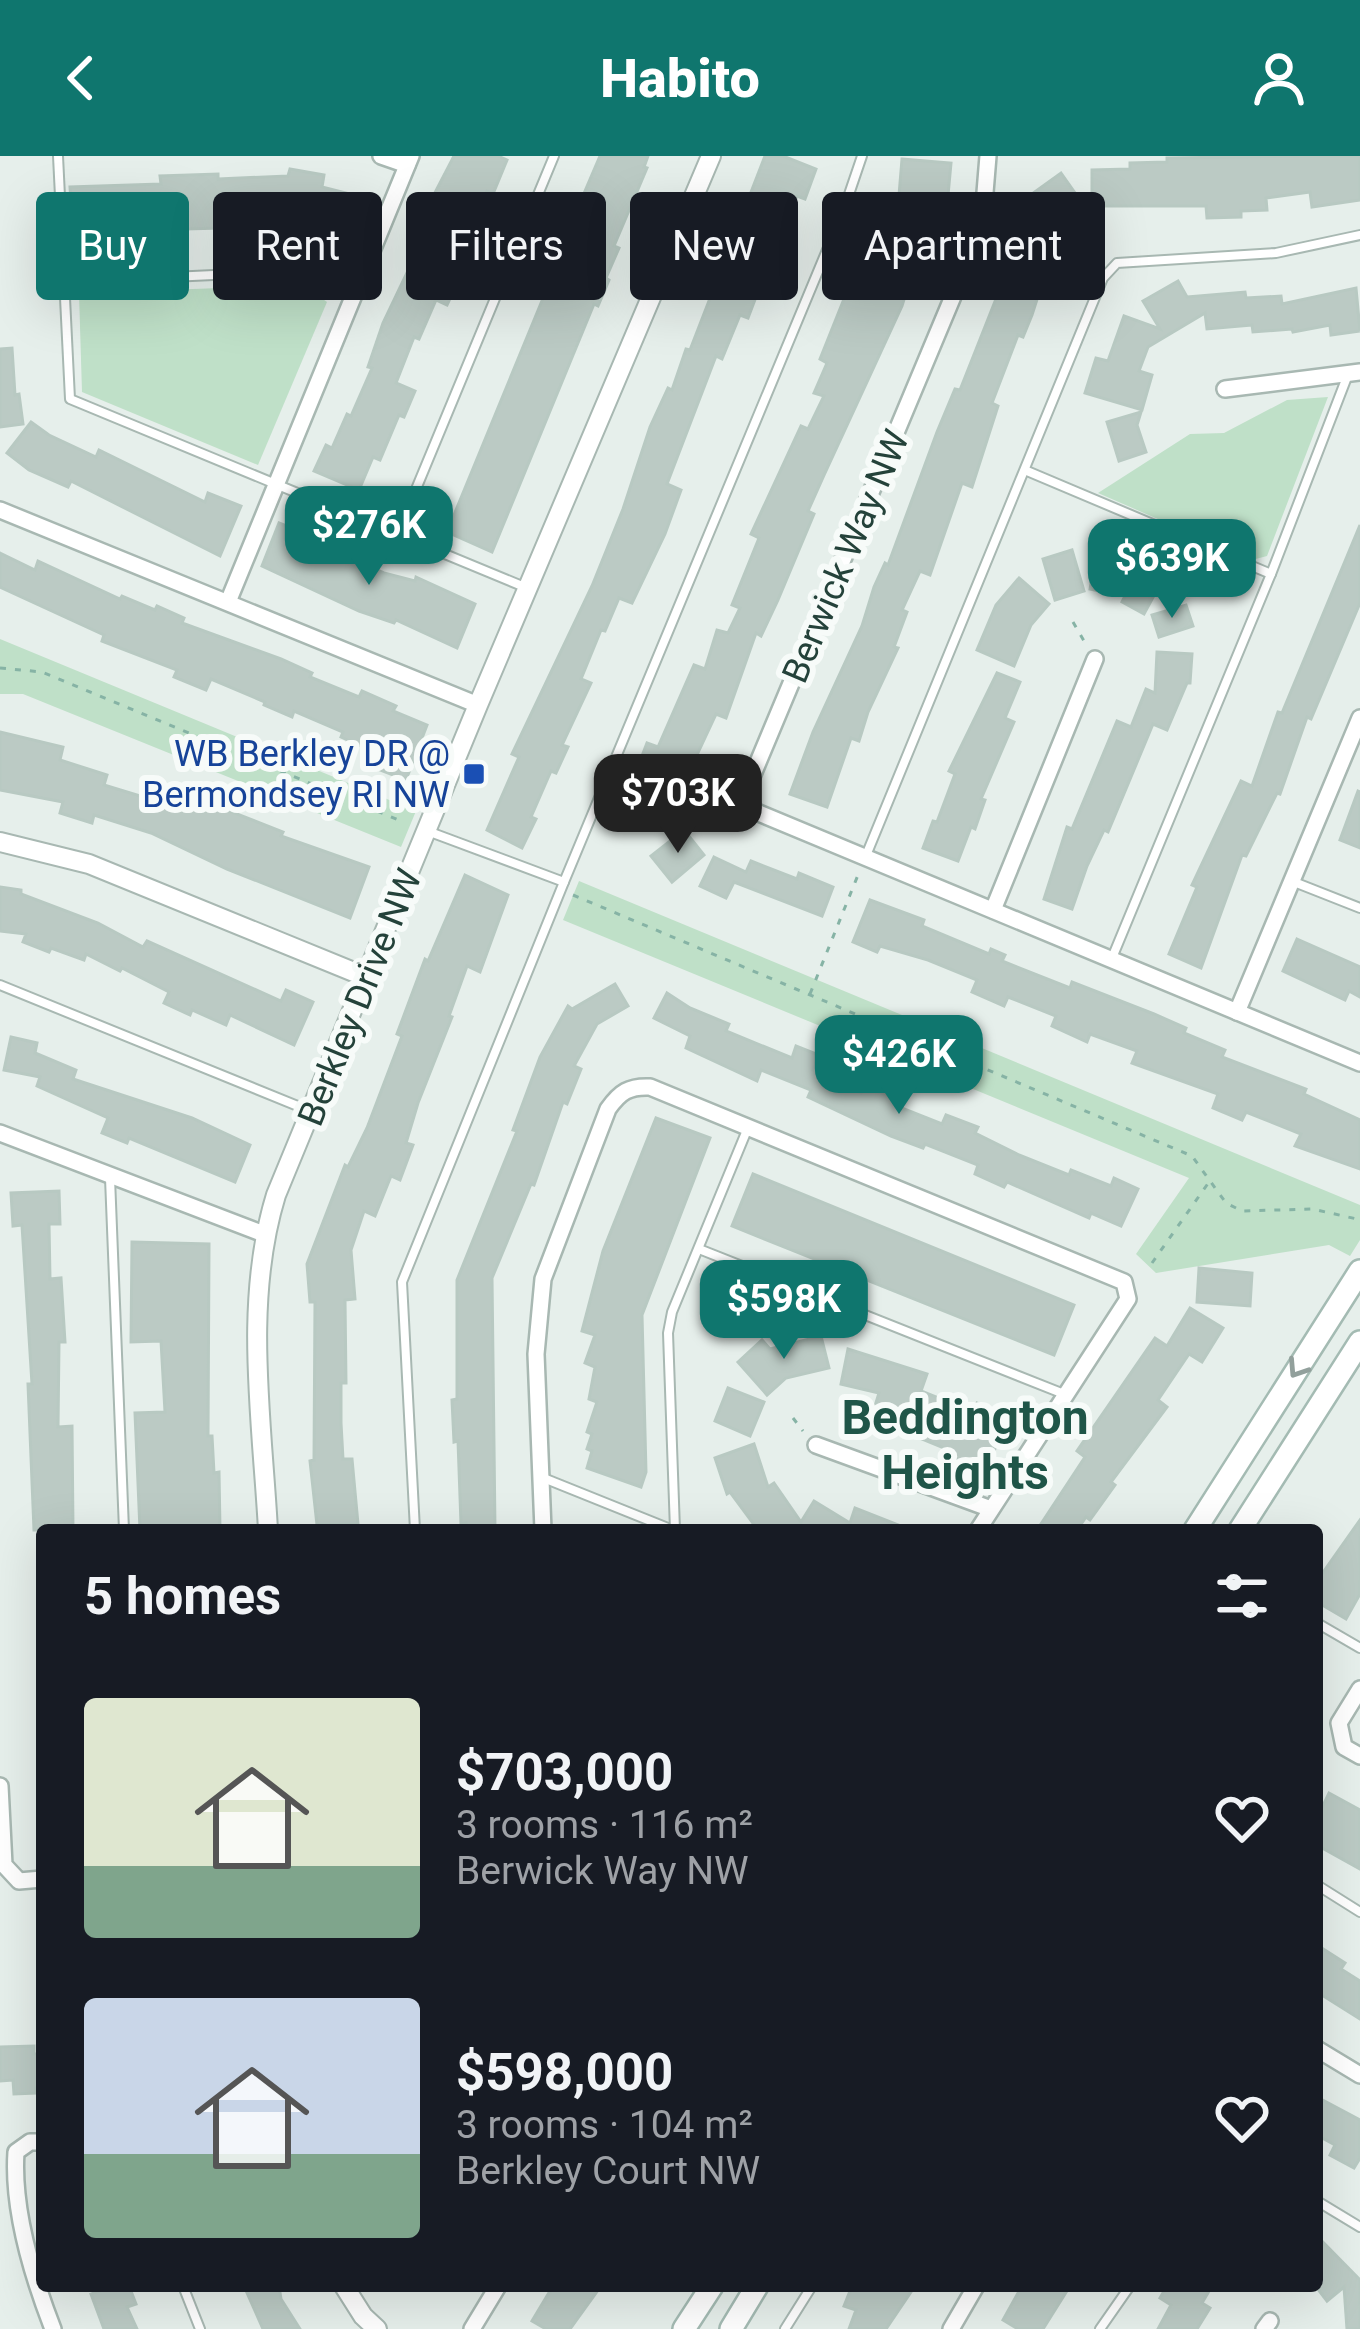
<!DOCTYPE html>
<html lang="en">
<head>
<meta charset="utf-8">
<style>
	body { margin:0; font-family:Roboto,sans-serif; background:#20242c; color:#f1f3f6; height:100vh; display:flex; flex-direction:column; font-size:45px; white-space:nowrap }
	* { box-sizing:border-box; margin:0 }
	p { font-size:39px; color:#9ea1a6 }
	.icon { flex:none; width:66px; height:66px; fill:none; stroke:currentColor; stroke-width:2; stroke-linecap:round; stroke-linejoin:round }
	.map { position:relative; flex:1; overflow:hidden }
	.details { position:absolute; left:36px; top:1368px; width:1287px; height:768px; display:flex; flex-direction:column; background:#171b24; border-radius:12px; box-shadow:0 12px 48px #0002 }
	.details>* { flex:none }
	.guide { position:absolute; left:36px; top:36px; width:1290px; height:108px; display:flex; gap:24px }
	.price { position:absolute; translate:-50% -102px; padding:0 27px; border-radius:24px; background:#0f766e; color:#fff; font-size:39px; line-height:78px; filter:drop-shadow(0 3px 6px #0008) }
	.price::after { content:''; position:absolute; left:50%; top:72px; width:36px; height:27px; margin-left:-18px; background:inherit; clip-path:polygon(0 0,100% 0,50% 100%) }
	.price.on { background:#222; color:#fff }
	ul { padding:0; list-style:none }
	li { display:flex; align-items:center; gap:36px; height:300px; padding:0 48px }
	li span { display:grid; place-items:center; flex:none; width:336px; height:240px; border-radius:12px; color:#555 }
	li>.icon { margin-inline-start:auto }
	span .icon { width:144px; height:144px; fill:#fffc; stroke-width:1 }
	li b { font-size:51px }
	h2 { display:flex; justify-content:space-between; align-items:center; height:144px; padding:0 48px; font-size:51px }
	.pill { padding:0 42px; border-radius:12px; background:#171b24; box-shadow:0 12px 48px #0002; font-size:42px; line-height:108px }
	.pill.on { background:#0f766e; color:#fff }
	header { display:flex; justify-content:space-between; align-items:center; height:156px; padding:0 48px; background:#0f766e; color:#fff; font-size:54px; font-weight:800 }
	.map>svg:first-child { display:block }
</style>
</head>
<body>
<header><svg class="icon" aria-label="back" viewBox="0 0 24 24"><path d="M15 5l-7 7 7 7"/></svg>Habito<svg class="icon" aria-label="person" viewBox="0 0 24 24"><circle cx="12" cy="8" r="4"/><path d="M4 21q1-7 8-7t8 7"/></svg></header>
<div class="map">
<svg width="1360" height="2173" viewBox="0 0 1360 2173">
	<rect width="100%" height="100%" fill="#e6efeb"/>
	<g fill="#bfe0c8">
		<polygon points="303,129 327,146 258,309 82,236 79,137"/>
		<polygon points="1328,241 1267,400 1252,404 1098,337 1190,278 1224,277 1287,244"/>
		<polygon points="0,483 416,655 401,691 23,538 0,538"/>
		<polygon points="579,725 1360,1049 1360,1084 1350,1100 1329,1089 1156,1117 1136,1098 1189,1022 563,764"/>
	</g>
	<g fill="#bbcac4" stroke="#b8c9c2" stroke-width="3">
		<polygon points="454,0 498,0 507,4 493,38 487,35 466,83 476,87 447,149 436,144 419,183 414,181 396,227 415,235 404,261 399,259 380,304 373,301 359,334 314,315 326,289 332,292 347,258 351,260 372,212 368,211 383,167 436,56 427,52"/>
		<polygon points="600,0 648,0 644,11 647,12 614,90 619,92 606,122 609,124 598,150 594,148 492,396 447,376 546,135 550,137 567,100 563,99 579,63 574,61"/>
		<polygon points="765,0 783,0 816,13 805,43 797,40 781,81 774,79 756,123 762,125 748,162 740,159 722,203 716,200 667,328 681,334 665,378 632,447 619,442 605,475 601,474 581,523 591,527 562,589 568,591 556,617 551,615 531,661 536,663 522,692 487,674 519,601 512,598 592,430 623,353 650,271 668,232 672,234 686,193 690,194"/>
		<polygon points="1299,0 1360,0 1360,44 1312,51 1310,36 1266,42 1267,54 1241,55 1241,61 1207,62 1206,50 1092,50 1092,14 1130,13 1130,7 1167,6 1167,2"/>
		<polygon points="902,3 951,7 947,50 937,49 923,82 902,150 824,319 808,355 814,358 778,444 761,480 756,477 726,562 716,558 682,631 637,613 647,587 658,591 694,509 705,513 717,474 728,477 740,452 732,449 759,382 751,378 801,270 808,273 824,240 814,237 827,207 820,203 850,128 865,134 885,86 878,83 886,62 898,51"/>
		<polygon points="290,13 324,19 322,31 358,40 348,80 281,66 283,50 220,54 221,72 186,73 186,61 72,61 70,31 161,28 160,20 218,18 218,23 288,20"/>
		<polygon points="1061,17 1082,47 1050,70 1029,40"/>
		<polygon points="1024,72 1056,84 1032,159 1023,181 1018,179 992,247 998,250 972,331 962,327 930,419 920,415 902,454 907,456 894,491 898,492 868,556 859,585 851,582 827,651 790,638 813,576 862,470 874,431 885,407 888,409 937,276 955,233 960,234"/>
		<polygon points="1178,125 1187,141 1245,136 1246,142 1281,140 1282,148 1356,132 1360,175 1331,179 1330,169 1293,176 1292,173 1253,176 1252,169 1207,173 1205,157 1148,191 1139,215 1152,219 1142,254 1085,237 1096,202 1108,205 1124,160 1160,173 1143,145"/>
		<polygon points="12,192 15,239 19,238 23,268 0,271 0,193"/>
		<polygon points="1141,256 1137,269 1146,296 1119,305 1107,266"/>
		<polygon points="31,266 49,279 96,301 99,294 205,346 208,337 241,350 220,400 71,325 68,331 29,314 7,297"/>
		<polygon points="279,367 313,381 311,388 348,406 349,402 384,417 415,425 416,421 475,448 457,492 396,464 394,467 359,455 262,410"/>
		<polygon points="1360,369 1360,447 1311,563 1307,561 1280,638 1277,637 1246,700 1242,699 1201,812 1169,798 1197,731 1192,729 1241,625 1252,630 1278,556 1282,557"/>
		<polygon points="1072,394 1084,435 1055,444 1043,403"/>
		<polygon points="1097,394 1132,400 1165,419 1144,458 1122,446 1125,440 1090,433"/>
		<polygon points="0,397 35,414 38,405 120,443 122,440 155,454 157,450 184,462 182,467 281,503 312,517 310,521 359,541 362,535 396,550 393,555 427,569 406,624 380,614 385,601 341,581 343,576 294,555 292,561 264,549 265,546 211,523 206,534 174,521 177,514 102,485 104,479 0,431"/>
		<polygon points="1019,422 1049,448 1031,469 1014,510 977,494 996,449"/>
		<polygon points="1186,449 1193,470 1159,481 1152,459"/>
		<polygon points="1157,496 1192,498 1190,527 1187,527 1167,574 1153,568 1108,676 1104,674 1087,710 1072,753 1044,743 1067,671 1072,673 1117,565 1131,571 1146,533 1155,537"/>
		<polygon points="997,517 1020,526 1005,562 1014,566 981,643 985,644 975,673 971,671 958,705 923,692 933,665 937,666 955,618 949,615"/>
		<polygon points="0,576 63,591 60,604 107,619 104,629 163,647 165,642 202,656 206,646 283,676 281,680 369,711 350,762 227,713 151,677 94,659 92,667 60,657 63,646 0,634"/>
		<polygon points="1358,635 1360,636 1360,692 1340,684"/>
		<polygon points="676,641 684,644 686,670 643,673 641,642"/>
		<polygon points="684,674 704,699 672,726 651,700"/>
		<polygon points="714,701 746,716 751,705 797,723 799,717 833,731 822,760 734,726 726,742 700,730"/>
		<polygon points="465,719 508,739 480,816 467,810 449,860 452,861 418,947 406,987 413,989 400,1024 391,1020 375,1060 364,1055 351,1094 355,1143 345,1144 346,1227 341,1227 341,1267 343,1303 352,1303 358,1368 317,1369 310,1305 314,1304 315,1146 310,1146 307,1108 345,1009 348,1011 367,972 402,880 397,878 425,803 428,805"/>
		<polygon points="0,731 21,734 21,738 98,767 143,791 147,785 281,845 286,834 313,846 294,889 230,859 226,869 192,854 190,859 164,847 169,836 122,812 120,815 86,798 84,804 51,792 49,796 23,786 26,778 0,775"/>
		<polygon points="870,744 924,764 922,770 989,798 991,793 1005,799 1002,805 1070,832 1072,826 1154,858 1186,872 1184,877 1225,894 1222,901 1306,933 1304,938 1360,964 1360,1013 1295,990 1301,978 1246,956 1242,964 1213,952 1218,938 1132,907 1137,895 1090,878 1087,886 1052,870 1056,860 1008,841 1004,850 972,836 977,824 928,804 880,790 877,796 853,786"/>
		<polygon points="1297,783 1360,811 1360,841 1349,835 1345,844 1283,815"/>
		<polygon points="615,828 628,850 597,868 574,910 581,913 567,948 563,946 534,1029 531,1028 492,1122 495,1374 467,1374 466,1367 461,1368 458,1285 454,1286 452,1244 457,1243 457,1124 517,975 513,974 540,901 568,850 572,853"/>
		<polygon points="667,837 690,852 729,868 726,875 792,902 796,890 819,899 813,914 861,937 864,929 897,944 894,949 942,968 946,959 978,971 975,977 1019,999 1069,1019 1071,1014 1111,1030 1114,1022 1138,1033 1121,1070 1091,1057 1089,1062 1007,1026 1004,1031 975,1018 978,1009 925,988 923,992 891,980 808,941 811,934 761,914 757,925 686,892 690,880 654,862"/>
		<polygon points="11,881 37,887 35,897 76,914 73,923 192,962 250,989 235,1026 129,982 127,987 102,977 108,962 37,930 40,921 4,914"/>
		<polygon points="656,962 710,982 642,1159 646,1316 641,1331 587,1312 592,1295 587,1293 592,1278 587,1276 597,1246 589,1243 595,1211 585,1207 595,1179 582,1175 603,1095"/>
		<polygon points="753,1018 1074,1149 1054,1199 732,1070"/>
		<polygon points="59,1035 60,1068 49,1068 50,1123 61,1122 65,1186 59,1186 58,1271 72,1270 73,1374 34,1374 28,1228 32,1228 22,1069 13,1070 11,1037"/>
		<polygon points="132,1086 209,1088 208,1280 212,1280 214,1317 219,1316 220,1374 140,1374 135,1257 165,1256 161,1185 131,1186"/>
		<polygon points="1199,1112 1252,1117 1250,1150 1197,1146"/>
		<polygon points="1190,1152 1223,1172 1202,1206 1189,1198 1158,1244 1167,1251 1111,1326 1115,1329 1090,1364 1086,1361 1077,1374 1037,1374 1085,1301 1077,1295 1155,1182 1167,1190"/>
		<polygon points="821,1180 829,1212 786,1222 767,1239 738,1206 762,1184 770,1193"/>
		<polygon points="848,1193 927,1218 921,1235 973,1256 977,1247 1009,1262 984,1317 952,1302 954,1296 912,1279 917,1266 875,1250 879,1237 841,1228"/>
		<polygon points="728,1232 764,1246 750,1280 715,1265"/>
		<polygon points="754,1288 768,1331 774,1327 801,1366 814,1345 850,1367 855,1352 911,1374 758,1374 730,1336 727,1338 715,1302"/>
		<polygon points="1360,1364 1360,1438 1346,1463 1317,1446 1317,1425"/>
		<polygon points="1329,1637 1360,1654 1360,1713 1317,1689 1317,1662"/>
		<polygon points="1317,1789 1345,1807 1341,1813 1360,1825 1360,1863 1317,1836"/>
		<polygon points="34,1890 34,1898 42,1898 42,1932 36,1932 36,1937 14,1938 13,1924 0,1925 0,1891"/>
		<polygon points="1317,1941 1360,1964 1360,2002 1354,2012 1330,1999 1335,1989 1317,1979"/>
		<polygon points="1317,2080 1360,2124 1360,2173 1347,2173 1344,2131 1327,2145 1317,2132"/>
		<polygon points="112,2130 129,2130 136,2148 127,2151 137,2173 104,2173 91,2138"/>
		<polygon points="244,2130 279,2130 281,2143 300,2173 263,2173"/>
		<polygon points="553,2130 601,2130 570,2173 546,2173 532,2165"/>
		<polygon points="852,2130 915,2130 886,2173 849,2173 856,2154 844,2150"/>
		<polygon points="1022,2130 1070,2130 1043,2173 1018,2173 1003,2164"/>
		<polygon points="1167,2130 1212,2130 1202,2147 1210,2152 1197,2173 1158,2173 1171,2149 1160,2142"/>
	</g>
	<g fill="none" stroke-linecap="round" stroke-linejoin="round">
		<defs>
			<g id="service">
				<polyline points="58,0 70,243 527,432"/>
				<polyline points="65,126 300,115 354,134"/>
				<polyline points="1027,315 1271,418"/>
				<polyline points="397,379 554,0"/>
				<polyline points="430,676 564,726"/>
				<polyline points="865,702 1103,122 1117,107 1276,97 1360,79"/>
				<polyline points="1294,726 1360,752"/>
				<polyline points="1112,802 1271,418 1347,221"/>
				<polyline points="0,829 310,955"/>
				<polyline points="110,1022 124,1374"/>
				<polyline points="699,1093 1064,1238"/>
				<polyline points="541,1321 673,1374"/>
				<polyline points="415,1374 402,1126 564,726 844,53 862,0"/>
				<polyline points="675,1374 668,1177 672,1156 747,974"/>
				<polyline points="1317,1467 1360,1492"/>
				<polyline points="1317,1729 1360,1756"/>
				<polyline points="1317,2045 1360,2071"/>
				<polyline points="183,2130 200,2173"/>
				<polyline points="785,2173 812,2130"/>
				<polyline points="1100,2173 1130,2130"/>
			</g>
			<g id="minor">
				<polyline points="381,0 407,9"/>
				<polyline points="988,0 983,61 972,95 746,635 754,655 1360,907"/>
				<polyline points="1225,233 1360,216"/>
				<polyline points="0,354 478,549"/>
				<polyline points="228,446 411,0"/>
				<polyline points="993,754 1095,503"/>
				<polyline points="1237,856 1360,562"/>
				<polyline points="0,977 264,1078"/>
				<polyline points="816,1289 991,1353"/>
				<path d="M 543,1374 L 536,1198 L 543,1123 L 608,953 C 620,936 629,930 650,931 L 1124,1126 L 1128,1143 L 978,1374"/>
				<polyline points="1360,1533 1339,1567 1344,1591 1360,1600"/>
				<polyline points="0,1630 4,1709 19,1725 42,1723"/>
				<polyline points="1317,1893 1360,1919"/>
				<path d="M 42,1986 L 30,1986 L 16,1996 C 12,2054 32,2119 53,2173"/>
				<polyline points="472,2173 498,2130"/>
				<polyline points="951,2173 976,2130"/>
				<polyline points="1264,2173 1270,2165"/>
			</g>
			<g id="tertiary">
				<polyline points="0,686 89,708 366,821"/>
				<path d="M 268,1374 C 262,1264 243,1146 276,1039 L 478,549 L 711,0"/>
				<polyline points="344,2130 363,2160 377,2173"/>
			</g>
			<g id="secondary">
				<polyline points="1195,1374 1360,1115"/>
				<polyline points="1240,1374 1360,1186"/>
				<polyline points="684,2173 712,2130"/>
				<polyline points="731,2173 757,2130"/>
			</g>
		</defs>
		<use href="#service" stroke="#a8b8b2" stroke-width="12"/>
		<use href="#minor" stroke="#a8b8b2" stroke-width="20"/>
		<use href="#tertiary" stroke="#a8b8b2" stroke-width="22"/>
		<use href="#secondary" stroke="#a4bbb3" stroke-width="26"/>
		<g stroke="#86b3a5" stroke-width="3" stroke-dasharray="6 9" stroke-linecap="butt">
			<polyline points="1073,466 1087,490"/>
			<polyline points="0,512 42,516 401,665"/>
			<polyline points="573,739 1192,1000 1226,1047 1242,1055 1312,1053 1357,1063"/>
			<polyline points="810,838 858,719"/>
			<polyline points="1152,1107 1209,1026"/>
			<polyline points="793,1262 803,1275"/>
		</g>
		<use href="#service" stroke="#fff" stroke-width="8"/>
		<use href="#minor" stroke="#fff" stroke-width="15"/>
		<use href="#tertiary" stroke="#fff" stroke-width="18"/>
		<use href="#secondary" stroke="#fff" stroke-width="21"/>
	</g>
	<defs><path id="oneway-chevron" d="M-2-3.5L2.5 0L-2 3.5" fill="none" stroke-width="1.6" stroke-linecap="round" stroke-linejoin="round" transform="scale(3)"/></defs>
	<use stroke="#92a09c" href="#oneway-chevron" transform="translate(1297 1213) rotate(123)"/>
	<rect fill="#1a4fb4" stroke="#f7fbf9" stroke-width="4.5" x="462" y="606" width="24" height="24" rx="6"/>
	<g text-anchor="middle" stroke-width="12" stroke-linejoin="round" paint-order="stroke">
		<g font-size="36" fill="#24423a" stroke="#f7fbf9">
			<text transform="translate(845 400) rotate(-67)" y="13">Berwick Way NW</text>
			<text transform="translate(359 841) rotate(-68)" y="13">Berkley Drive NW</text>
		</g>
		<g font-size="36" fill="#164399" stroke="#f7fbf9" text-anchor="end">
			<text x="450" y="610">WB Berkley DR @<tspan x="450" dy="41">Bermondsey RI NW</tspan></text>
		</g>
		<g font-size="48" font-weight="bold" fill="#1f5548" stroke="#f7fbf9">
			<text x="965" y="1278">Beddington<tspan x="965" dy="55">Heights</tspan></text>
		</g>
	</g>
</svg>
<b class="price" style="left:369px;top:432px">$276K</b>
<b class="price" style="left:1172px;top:465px">$639K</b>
<b class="price on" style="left:678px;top:700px">$703K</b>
<b class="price" style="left:899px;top:961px">$426K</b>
<b class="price" style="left:784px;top:1206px">$598K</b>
<div class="guide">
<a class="pill on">Buy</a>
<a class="pill">Rent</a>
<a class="pill">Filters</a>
<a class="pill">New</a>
<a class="pill">Apartment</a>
</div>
<section class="details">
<h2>5 homes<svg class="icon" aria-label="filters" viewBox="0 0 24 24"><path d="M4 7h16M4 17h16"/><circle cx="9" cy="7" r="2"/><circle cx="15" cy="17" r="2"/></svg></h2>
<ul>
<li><span style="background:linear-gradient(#dfe7d0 70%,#7fa58c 0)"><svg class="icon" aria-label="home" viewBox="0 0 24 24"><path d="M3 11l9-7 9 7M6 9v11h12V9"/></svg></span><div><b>$703,000</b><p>3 rooms · 116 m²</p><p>Berwick Way NW</p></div><svg class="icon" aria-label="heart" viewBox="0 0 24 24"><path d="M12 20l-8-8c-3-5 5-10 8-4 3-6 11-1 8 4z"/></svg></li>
<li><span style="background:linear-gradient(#c9d6e8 65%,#7fa58c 0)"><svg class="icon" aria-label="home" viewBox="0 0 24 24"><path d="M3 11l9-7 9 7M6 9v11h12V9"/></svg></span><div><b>$598,000</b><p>3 rooms · 104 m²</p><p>Berkley Court NW</p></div><svg class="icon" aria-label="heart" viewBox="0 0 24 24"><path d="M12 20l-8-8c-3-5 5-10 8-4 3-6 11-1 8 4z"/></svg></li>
</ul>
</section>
</div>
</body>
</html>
